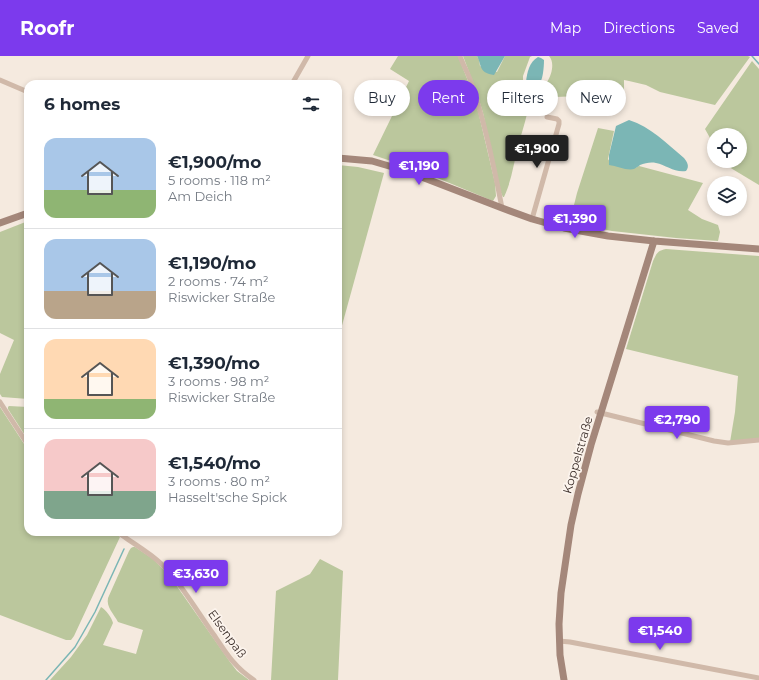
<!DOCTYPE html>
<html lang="en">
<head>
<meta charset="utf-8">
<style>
	body { margin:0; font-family:Montserrat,sans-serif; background:#f2f2f3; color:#1f2937; height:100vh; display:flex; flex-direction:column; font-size:15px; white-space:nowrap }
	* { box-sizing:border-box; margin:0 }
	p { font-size:13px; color:#747a83 }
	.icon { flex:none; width:22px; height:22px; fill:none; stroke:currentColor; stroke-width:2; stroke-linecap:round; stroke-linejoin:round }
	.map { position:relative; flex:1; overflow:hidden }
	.panel { position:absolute; left:24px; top:24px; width:318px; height:456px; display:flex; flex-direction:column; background:#fff; border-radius:12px; box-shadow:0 2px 6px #0003 }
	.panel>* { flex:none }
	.guide { position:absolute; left:354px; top:24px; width:345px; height:36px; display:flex; gap:8px }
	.fabs { position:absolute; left:707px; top:72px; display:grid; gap:8px }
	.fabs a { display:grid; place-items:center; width:40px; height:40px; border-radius:50%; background:#fff; box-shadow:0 2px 6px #0003; font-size:20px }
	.price { position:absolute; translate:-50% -34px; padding:0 9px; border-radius:4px; background:#7c3aed; color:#fff; font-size:13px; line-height:26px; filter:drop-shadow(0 1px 2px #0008) }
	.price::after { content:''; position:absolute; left:50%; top:24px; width:12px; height:9px; margin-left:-6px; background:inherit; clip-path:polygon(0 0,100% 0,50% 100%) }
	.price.selected { background:#222; color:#fff }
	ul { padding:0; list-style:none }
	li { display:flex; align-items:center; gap:12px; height:100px; padding:0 20px }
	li+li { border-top:1px solid #e0e1e3 }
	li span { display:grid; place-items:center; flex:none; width:112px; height:80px; border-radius:12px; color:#555 }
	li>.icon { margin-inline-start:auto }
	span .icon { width:48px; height:48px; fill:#fffc; stroke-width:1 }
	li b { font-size:17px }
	h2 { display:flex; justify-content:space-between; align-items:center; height:48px; padding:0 20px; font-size:17px }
	.pill { padding:0 14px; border-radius:18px; background:#fff; box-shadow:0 2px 6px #0003; font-size:14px; line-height:36px }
	.pill.selected { background:#7c3aed; color:#fff }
	header { display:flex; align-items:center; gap:24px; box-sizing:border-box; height:56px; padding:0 20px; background:#7c3aed; color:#fff }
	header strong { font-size:19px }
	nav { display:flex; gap:22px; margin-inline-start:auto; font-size:14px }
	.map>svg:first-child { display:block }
</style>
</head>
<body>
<header>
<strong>Roofr</strong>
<nav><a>Map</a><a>Directions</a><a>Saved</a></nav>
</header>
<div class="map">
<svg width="759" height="624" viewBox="0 0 759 624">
	<rect width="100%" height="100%" fill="#f5eadf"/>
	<g fill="#bbc79d">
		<polygon points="398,0 458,0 472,35 479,59 495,127 496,140 493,145 418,114 373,99 409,25 390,13"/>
		<path d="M 463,0 L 477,0 L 479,4 L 480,10 L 497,16 L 505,0 L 532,0 L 530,1 L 523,20 L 523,26 C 541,50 560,11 549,0 L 748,0 L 750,1 L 715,49 L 660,36 L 646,29 L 629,25 L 624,24 L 624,43 L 606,39 L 530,42 C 528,58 523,72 519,87 C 514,105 512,124 504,141 L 503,141 L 501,137 L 483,57 L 477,37 Z"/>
		<polygon points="752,5 759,13 759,129 729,111 723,105 740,105 740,79 714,79 714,89 705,73"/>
		<path d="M 598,72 L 614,75 L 608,103 L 612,109 C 622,110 629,116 639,110 L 703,127 L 688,154 L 702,163 L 718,169 L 720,176 L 718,185 L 676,182 L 612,175 L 570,167 L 570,165 L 577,137 Z"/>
		<polygon points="338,109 358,111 384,117 338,284"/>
		<polygon points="28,165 28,343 2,341 0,338 0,318 14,284 0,277 0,176"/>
		<path d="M 666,193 L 759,200 L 759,383 L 730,386 L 735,356 L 738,320 L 626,293 L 653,205 C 657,197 657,195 666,193 Z"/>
		<polygon points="9,350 28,351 28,384 8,353 8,351"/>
		<polygon points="0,351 28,394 28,476 113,476 120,481 74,580 71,584 66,584 0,559"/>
		<path d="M 133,491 L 135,491 L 153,503 L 169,519 L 230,606 L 237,615 L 249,624 L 50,624 L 71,601 L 87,579 L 101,551 C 106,554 112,562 113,567 L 103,589 L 136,598 L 143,574 L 118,566 C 114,558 106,551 108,542 L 129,495 L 131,492 Z"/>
		<polygon points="320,503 343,515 338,624 271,624 276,535 310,518"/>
	</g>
	<g fill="#7bb6b5">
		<path d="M 477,0 L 505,0 L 494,19 C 479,17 482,10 477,0 Z"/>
		<path d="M 538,1 L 541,2 L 544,4 C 544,10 543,26 538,30 C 536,31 533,31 531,31 L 526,26 C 527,17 529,6 538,1 Z"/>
		<path d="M 629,64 C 651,71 666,87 684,102 C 687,106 690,110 686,115 C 675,117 666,109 656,107 C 651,106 645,107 640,109 C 639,110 636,112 634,113 C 627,115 617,110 609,109 L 609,99 L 616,70 Z"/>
	</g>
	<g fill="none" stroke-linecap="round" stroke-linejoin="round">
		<g stroke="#7bb6b5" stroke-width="1.5">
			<polyline points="752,0 759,8"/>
			<polyline points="46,624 75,591 95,556 124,493"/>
		</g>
		<g stroke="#d0b9a9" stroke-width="5">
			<path d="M 460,0 C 463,9 468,17 471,26 C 485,66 494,110 502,152"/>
			<polyline points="0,24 28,36"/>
			<polyline points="292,28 308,0"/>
			<polyline points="532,163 559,68 559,65 557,63 547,61"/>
			<polyline points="0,346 28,389"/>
			<polyline points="597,356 714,385 728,387 759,384"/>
			<path d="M 117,476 C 136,489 157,501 172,519 C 187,538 200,559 214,579 C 226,597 235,612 254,624"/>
			<polyline points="559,585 570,586 759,622"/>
		</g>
		<g stroke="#a4877a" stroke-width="7">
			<polyline points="338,102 372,105 406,115 502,152 532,163 564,172 608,180 654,185 759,193"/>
			<polyline points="0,167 28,157"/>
			<polyline points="564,624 560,599 559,568 561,537 571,469 578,438 591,389 654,185"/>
		</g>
	</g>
	<g text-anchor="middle" stroke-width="3.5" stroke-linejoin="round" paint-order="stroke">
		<g font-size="12" fill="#3c2f2a" stroke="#fcf4ed">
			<text transform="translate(578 399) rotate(-74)" y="4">Koppelstraße</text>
			<text transform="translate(227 578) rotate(54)" y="4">Elsenpaß</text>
		</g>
	</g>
</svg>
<div class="fabs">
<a><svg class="icon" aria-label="locate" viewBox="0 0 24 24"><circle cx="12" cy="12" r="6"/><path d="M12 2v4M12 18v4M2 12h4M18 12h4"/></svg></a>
<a><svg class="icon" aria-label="layers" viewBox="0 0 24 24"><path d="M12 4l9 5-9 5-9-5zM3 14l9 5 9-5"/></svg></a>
</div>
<b class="price selected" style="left:537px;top:113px">€1,900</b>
<b class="price" style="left:419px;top:130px">€1,190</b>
<b class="price" style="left:575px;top:183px">€1,390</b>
<b class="price" style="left:677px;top:384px">€2,790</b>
<b class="price" style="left:196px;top:538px">€3,630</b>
<b class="price" style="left:660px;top:595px">€1,540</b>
<div class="guide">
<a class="pill">Buy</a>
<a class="pill selected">Rent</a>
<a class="pill">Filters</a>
<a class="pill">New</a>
</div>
<section class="panel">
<h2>6 homes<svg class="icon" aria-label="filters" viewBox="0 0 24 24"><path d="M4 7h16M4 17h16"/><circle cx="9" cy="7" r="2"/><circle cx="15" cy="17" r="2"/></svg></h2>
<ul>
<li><span style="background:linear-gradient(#a9c7e8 65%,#8fb573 0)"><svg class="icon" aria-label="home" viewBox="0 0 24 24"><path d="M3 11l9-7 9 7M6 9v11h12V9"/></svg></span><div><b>€1,900/mo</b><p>5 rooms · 118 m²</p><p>Am Deich</p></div></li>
<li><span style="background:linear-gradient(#a9c7e8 65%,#b9a48a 0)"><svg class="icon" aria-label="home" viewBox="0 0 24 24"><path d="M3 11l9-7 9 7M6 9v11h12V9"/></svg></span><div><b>€1,190/mo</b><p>2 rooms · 74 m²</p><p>Riswicker Straße</p></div></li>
<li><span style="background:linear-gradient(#ffd9b3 75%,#8fb573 0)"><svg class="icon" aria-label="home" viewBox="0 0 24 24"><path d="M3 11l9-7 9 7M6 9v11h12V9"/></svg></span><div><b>€1,390/mo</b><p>3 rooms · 98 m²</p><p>Riswicker Straße</p></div></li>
<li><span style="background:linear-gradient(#f6c9c9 65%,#7fa58c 0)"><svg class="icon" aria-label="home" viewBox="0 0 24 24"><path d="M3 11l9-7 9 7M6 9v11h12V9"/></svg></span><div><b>€1,540/mo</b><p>3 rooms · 80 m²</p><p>Hasselt'sche Spick</p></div></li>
</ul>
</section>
</div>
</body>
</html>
